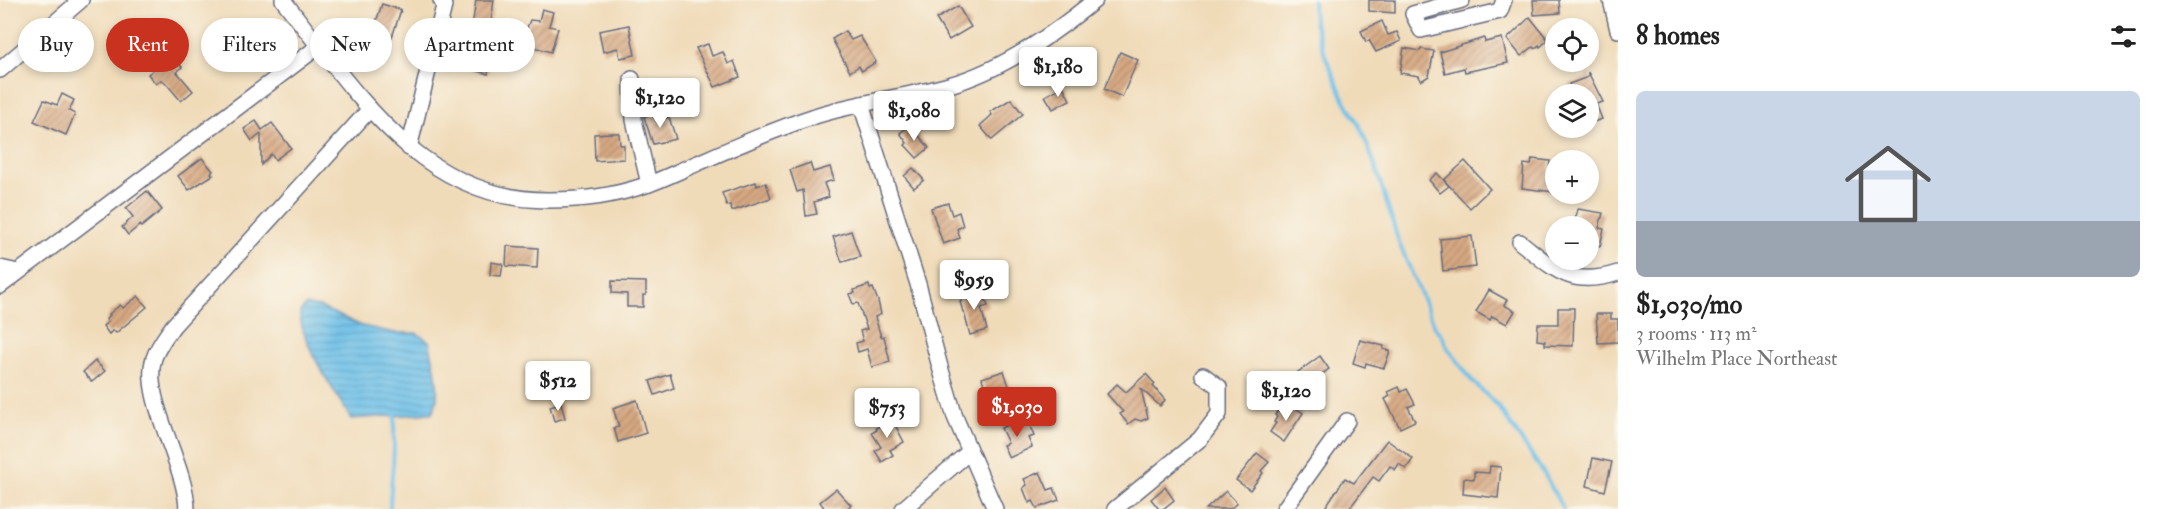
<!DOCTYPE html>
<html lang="en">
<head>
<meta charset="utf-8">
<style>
	body { margin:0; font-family:"IM FELL Double Pica",serif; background:#f6f6f6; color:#222; height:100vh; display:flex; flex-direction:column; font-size:22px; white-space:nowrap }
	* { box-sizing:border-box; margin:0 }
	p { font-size:20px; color:#767676 }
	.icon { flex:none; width:33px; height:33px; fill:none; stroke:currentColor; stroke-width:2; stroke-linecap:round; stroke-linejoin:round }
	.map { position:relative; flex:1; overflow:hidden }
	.panel { display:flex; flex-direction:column; background:#fff; width:540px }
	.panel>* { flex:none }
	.guide { position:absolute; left:18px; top:18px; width:570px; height:54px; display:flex; gap:12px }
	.fabs { position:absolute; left:1545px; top:18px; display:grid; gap:12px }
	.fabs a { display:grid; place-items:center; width:54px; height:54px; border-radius:50%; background:#fff; box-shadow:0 3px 9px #0003; font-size:30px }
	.price { position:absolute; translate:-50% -51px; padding:0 14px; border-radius:6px; background:#fff; color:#222; font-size:20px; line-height:39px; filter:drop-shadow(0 2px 3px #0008) }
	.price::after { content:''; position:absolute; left:50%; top:36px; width:18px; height:14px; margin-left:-9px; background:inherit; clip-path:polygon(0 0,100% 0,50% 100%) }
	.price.selected { background:#c8321e; color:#fff }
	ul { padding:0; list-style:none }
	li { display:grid; align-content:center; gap:12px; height:318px; padding:0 18px }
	li span { display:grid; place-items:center; height:186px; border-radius:9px; color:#555 }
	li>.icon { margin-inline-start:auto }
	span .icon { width:108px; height:108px; fill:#fffc; stroke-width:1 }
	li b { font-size:26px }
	h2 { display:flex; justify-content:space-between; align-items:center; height:72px; padding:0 18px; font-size:26px }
	.pill { padding:0 21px; border-radius:27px; background:#fff; box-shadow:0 3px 9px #0003; font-size:21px; line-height:54px }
	.pill.selected { background:#c8321e; color:#fff }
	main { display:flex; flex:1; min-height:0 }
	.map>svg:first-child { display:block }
</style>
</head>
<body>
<main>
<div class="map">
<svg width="1618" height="509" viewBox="0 0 1618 509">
	<defs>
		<pattern id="water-rules" width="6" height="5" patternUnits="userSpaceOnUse" patternTransform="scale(1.5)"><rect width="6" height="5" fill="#6bbfe8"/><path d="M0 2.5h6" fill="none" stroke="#579cbf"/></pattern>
		<pattern id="building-hatch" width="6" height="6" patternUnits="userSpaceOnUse" patternTransform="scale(1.5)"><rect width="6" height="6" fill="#d7a982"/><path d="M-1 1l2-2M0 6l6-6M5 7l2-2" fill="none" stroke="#ae8a6e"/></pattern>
	</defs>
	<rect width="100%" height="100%" fill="#fbf7ec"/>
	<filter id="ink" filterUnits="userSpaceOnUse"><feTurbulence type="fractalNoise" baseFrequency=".0167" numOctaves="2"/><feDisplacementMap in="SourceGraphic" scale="12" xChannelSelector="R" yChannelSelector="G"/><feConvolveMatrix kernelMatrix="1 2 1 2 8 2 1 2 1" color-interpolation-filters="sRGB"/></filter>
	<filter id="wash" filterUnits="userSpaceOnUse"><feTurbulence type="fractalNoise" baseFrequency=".008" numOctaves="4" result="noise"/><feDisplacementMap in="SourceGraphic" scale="24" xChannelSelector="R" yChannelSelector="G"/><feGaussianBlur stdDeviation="1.35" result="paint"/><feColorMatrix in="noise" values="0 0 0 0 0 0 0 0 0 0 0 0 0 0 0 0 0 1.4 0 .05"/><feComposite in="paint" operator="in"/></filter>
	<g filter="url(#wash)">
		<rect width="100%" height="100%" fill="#f0dbb9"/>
		<path fill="url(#water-rules)" stroke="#4377a3" stroke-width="1.5" d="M 306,305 L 320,307 L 362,326 L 395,333 L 416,333 L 429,341 C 433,360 444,396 432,413 L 351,419 C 335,391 300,343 300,312 Z"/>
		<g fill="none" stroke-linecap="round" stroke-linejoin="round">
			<g stroke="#6bbfe8" stroke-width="4">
				<polyline points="1313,0 1314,22 1326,58 1343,97 1361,129 1375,165 1399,243 1435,327 1443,337 1446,345 1472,381 1498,406 1545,475 1563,509"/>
				<path d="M 390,509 C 390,484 395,460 394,436 C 393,428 397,420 394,412"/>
			</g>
		</g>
		<g id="blocks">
			<g fill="url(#building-hatch)">
				<polygon points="476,0 494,0 487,50 491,51 488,74 466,68"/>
				<polygon points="1369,0 1395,0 1395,13 1369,11"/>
				<polygon points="1533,0 1559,0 1560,13 1534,15"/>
				<polygon points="382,4 401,10 389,46 363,37 367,25 374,28"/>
				<polygon points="958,6 971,27 949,40 936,19"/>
				<polygon points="542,9 553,12 549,26 558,28 551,52 527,45 530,34 525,33 530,20 539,21"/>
				<polygon points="1530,17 1548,40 1540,47 1539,45 1535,49 1533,47 1521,56 1507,39"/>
				<polygon points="1382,21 1388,35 1397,32 1401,41 1376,52 1369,40 1366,42 1361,31"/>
				<polygon points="629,25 635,55 620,58 618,48 603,52 599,31"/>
				<polygon points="845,31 851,40 860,36 876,62 862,71 859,66 850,72 832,39"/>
				<polygon points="1484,38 1485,42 1502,38 1508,63 1465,72 1464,68 1445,73 1440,52"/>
				<polygon points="708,44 712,56 723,52 728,64 734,61 740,77 715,87 696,48"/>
				<polygon points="1404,48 1420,51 1421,49 1434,51 1429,76 1421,81 1419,76 1400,73"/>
				<polygon points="1120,52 1138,60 1122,97 1104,89"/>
				<polygon points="170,53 182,67 177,72 193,91 181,101 165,82 161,80 156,84 148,74 153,70 152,68"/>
				<polygon points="1588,72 1603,102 1596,104 1602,119 1588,124 1588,94 1572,94 1569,84 1588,77"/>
				<polygon points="1063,86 1070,100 1053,109 1045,96"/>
				<polygon points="62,94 74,100 69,111 75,114 66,135 34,121 44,100 57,105"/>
				<polygon points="1011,99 1023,114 992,140 980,126 992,115 990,112"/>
				<polygon points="653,114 654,117 663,114 665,119 669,117 676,139 653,144 644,117"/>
				<polygon points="256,121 262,130 272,123 291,148 275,160 271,154 261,165 261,134 252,141 244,129"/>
				<polygon points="910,125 929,148 917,158 905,145 907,143 900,133"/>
				<polygon points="612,133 619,133 620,145 624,145 624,159 595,161 594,134"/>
				<polygon points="202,158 213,171 211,173 213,175 189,190 178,176"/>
				<polygon points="1532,159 1550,161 1549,171 1556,171 1554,192 1522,188 1524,164 1531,165"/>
				<polygon points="1465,161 1490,189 1470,208 1444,180"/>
				<polygon points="810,163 813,172 830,167 834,180 824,183 829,197 814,202 817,214 806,216 803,190 797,192 790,170"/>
				<polygon points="913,168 924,180 914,188 904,176"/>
				<polygon points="1437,173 1449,186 1440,193 1429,180"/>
				<polygon points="756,182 757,186 766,183 771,198 732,211 730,205 727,206 722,193"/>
				<polygon points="147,191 162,210 141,227 140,225 128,235 122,227 133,217 126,208"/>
				<polygon points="948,203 952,215 959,212 963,226 957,229 960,238 943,244 931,208"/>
				<polygon points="1578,209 1603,213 1599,228 1604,229 1600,246 1588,243 1588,226 1573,226"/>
				<polygon points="851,231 860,257 842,262 833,237"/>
				<polygon points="1472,236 1476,267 1443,271 1440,239"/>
				<polygon points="507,246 538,248 537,268 506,266"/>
				<polygon points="491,262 503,264 501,276 490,275"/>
				<polygon points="612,281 646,282 646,295 643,295 643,307 627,307 627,294 612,293"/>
				<polygon points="869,285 870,289 873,288 878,301 881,314 875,317 881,337 884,336 890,362 872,367 867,349 858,352 856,343 863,341 860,331 867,329 858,303 853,304 849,294 855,293 854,290"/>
				<polygon points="976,288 979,299 985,298 988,306 981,308 987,330 970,335 964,312 963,312 960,302 962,301 960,292"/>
				<polygon points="1489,290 1507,300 1504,305 1515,311 1507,324 1492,316 1490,320 1476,312"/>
				<polygon points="138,296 147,307 116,333 113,330 109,334 103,326 108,322 106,319 110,315 109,314 120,305 123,308"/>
				<polygon points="1558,308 1574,308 1573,346 1545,345 1545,341 1537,340 1538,324 1558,324"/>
				<polygon points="1596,314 1611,314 1611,319 1618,319 1618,342 1598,343"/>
				<polygon points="1360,340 1384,346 1383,349 1390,351 1384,368 1366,363 1365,367 1353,363"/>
				<polygon points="1320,356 1329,369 1303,388 1294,375"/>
				<polygon points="95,361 105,371 92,382 83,372"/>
				<polygon points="1004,371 1011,392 988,400 982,378"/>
				<polygon points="670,374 674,388 655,395 650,381"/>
				<polygon points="1146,374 1155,384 1153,386 1165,400 1160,406 1141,389 1148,418 1141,421 1135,419 1128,424 1120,414 1123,412 1107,394 1117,384 1126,392"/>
				<polygon points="1399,387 1401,392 1407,389 1415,404 1408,407 1415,421 1400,428 1385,399 1390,396 1388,392"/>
				<polygon points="637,400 646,433 618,442 614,428 619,427 613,408"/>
				<polygon points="561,403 565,418 554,421 550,406"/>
				<polygon points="1288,403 1303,413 1284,442 1270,432 1276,423 1274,422 1277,417 1275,415 1281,406 1285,408"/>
				<polygon points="892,419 904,442 890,450 893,455 882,462 875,451 881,447 872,433 877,430 876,428"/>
				<polygon points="1020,419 1022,424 1028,422 1034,436 1028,438 1032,447 1009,458 1003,445 1008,443 1001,428"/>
				<polygon points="1387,440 1413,459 1406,469 1399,464 1395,470 1390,466 1379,481 1373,477 1349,509 1324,509 1345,478 1354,483"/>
				<polygon points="1257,453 1269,462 1261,471 1263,473 1250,490 1236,480"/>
				<polygon points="1593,458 1612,462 1605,491 1587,486"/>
				<polygon points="1490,466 1501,467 1498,498 1463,494 1464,478 1474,479 1474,472 1489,473"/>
				<polygon points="1040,472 1048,490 1054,488 1059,500 1037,508 1033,501 1029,503 1023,488 1027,485 1024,479"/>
				<polygon points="1165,487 1174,500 1163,509 1159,509 1151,499"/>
				<polygon points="836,489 851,505 846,509 825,509 820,502"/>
				<polygon points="1226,491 1237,503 1230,509 1206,509"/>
			</g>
		</g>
	</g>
	<g filter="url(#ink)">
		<use href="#blocks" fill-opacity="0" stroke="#666b7e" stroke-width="1.5"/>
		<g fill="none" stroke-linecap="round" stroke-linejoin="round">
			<defs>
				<g id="minor">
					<path d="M 283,0 C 354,90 421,201 549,200 C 585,200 613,196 646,185 C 664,179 681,170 698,163 C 736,146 773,130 812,117 C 857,102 904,98 949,85 C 1000,71 1055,33 1095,0"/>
					<polyline points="1462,0 1413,14 1421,30 1500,11 1504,0"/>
					<polyline points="1611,0 1618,30"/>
					<polyline points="0,70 81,0"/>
					<polyline points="632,79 634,120 649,184"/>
					<polyline points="861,104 918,284 940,367 955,417 995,509"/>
					<polyline points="409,148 444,6 441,0"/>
					<path d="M 1520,242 C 1556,270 1570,288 1618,273"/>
					<polyline points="0,268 18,272"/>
					<polyline points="0,286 319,46"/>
					<path d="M 187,509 C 186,464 141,397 154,358 C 158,346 166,336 173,326 L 370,109"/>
					<polyline points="903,509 969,452"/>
					<polyline points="1115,509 1200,439 1219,414 1219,387 1203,375"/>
					<polyline points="1284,509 1347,421"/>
				</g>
			</defs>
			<use href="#minor" stroke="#666b7e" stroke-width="18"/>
			<use href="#minor" stroke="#fff" stroke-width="15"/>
		</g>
	</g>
</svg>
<div class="fabs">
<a><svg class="icon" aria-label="locate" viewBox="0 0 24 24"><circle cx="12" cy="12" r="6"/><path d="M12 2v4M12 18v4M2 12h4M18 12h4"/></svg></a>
<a><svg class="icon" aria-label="layers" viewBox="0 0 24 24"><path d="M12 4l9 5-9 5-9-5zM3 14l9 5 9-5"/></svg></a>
<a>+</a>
<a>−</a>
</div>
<b class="price" style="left:1058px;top:98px">$1,180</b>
<b class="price" style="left:660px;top:129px">$1,120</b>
<b class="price" style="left:914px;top:142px">$1,080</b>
<b class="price" style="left:974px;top:311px">$959</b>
<b class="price" style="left:558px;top:412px">$512</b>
<b class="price" style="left:1286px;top:422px">$1,120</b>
<b class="price selected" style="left:1017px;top:438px">$1,030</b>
<b class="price" style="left:887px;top:439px">$753</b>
<div class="guide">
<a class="pill">Buy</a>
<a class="pill selected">Rent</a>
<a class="pill">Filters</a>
<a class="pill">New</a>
<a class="pill">Apartment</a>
</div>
</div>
<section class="panel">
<h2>8 homes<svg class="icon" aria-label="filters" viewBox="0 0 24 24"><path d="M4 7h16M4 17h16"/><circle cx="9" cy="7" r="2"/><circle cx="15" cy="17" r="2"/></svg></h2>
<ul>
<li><span style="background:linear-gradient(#c9d6e8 70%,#9aa5b1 0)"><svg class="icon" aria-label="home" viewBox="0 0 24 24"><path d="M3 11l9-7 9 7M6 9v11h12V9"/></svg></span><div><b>$1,030/mo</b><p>3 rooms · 113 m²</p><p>Wilhelm Place Northeast</p></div></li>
</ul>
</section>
</main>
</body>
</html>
